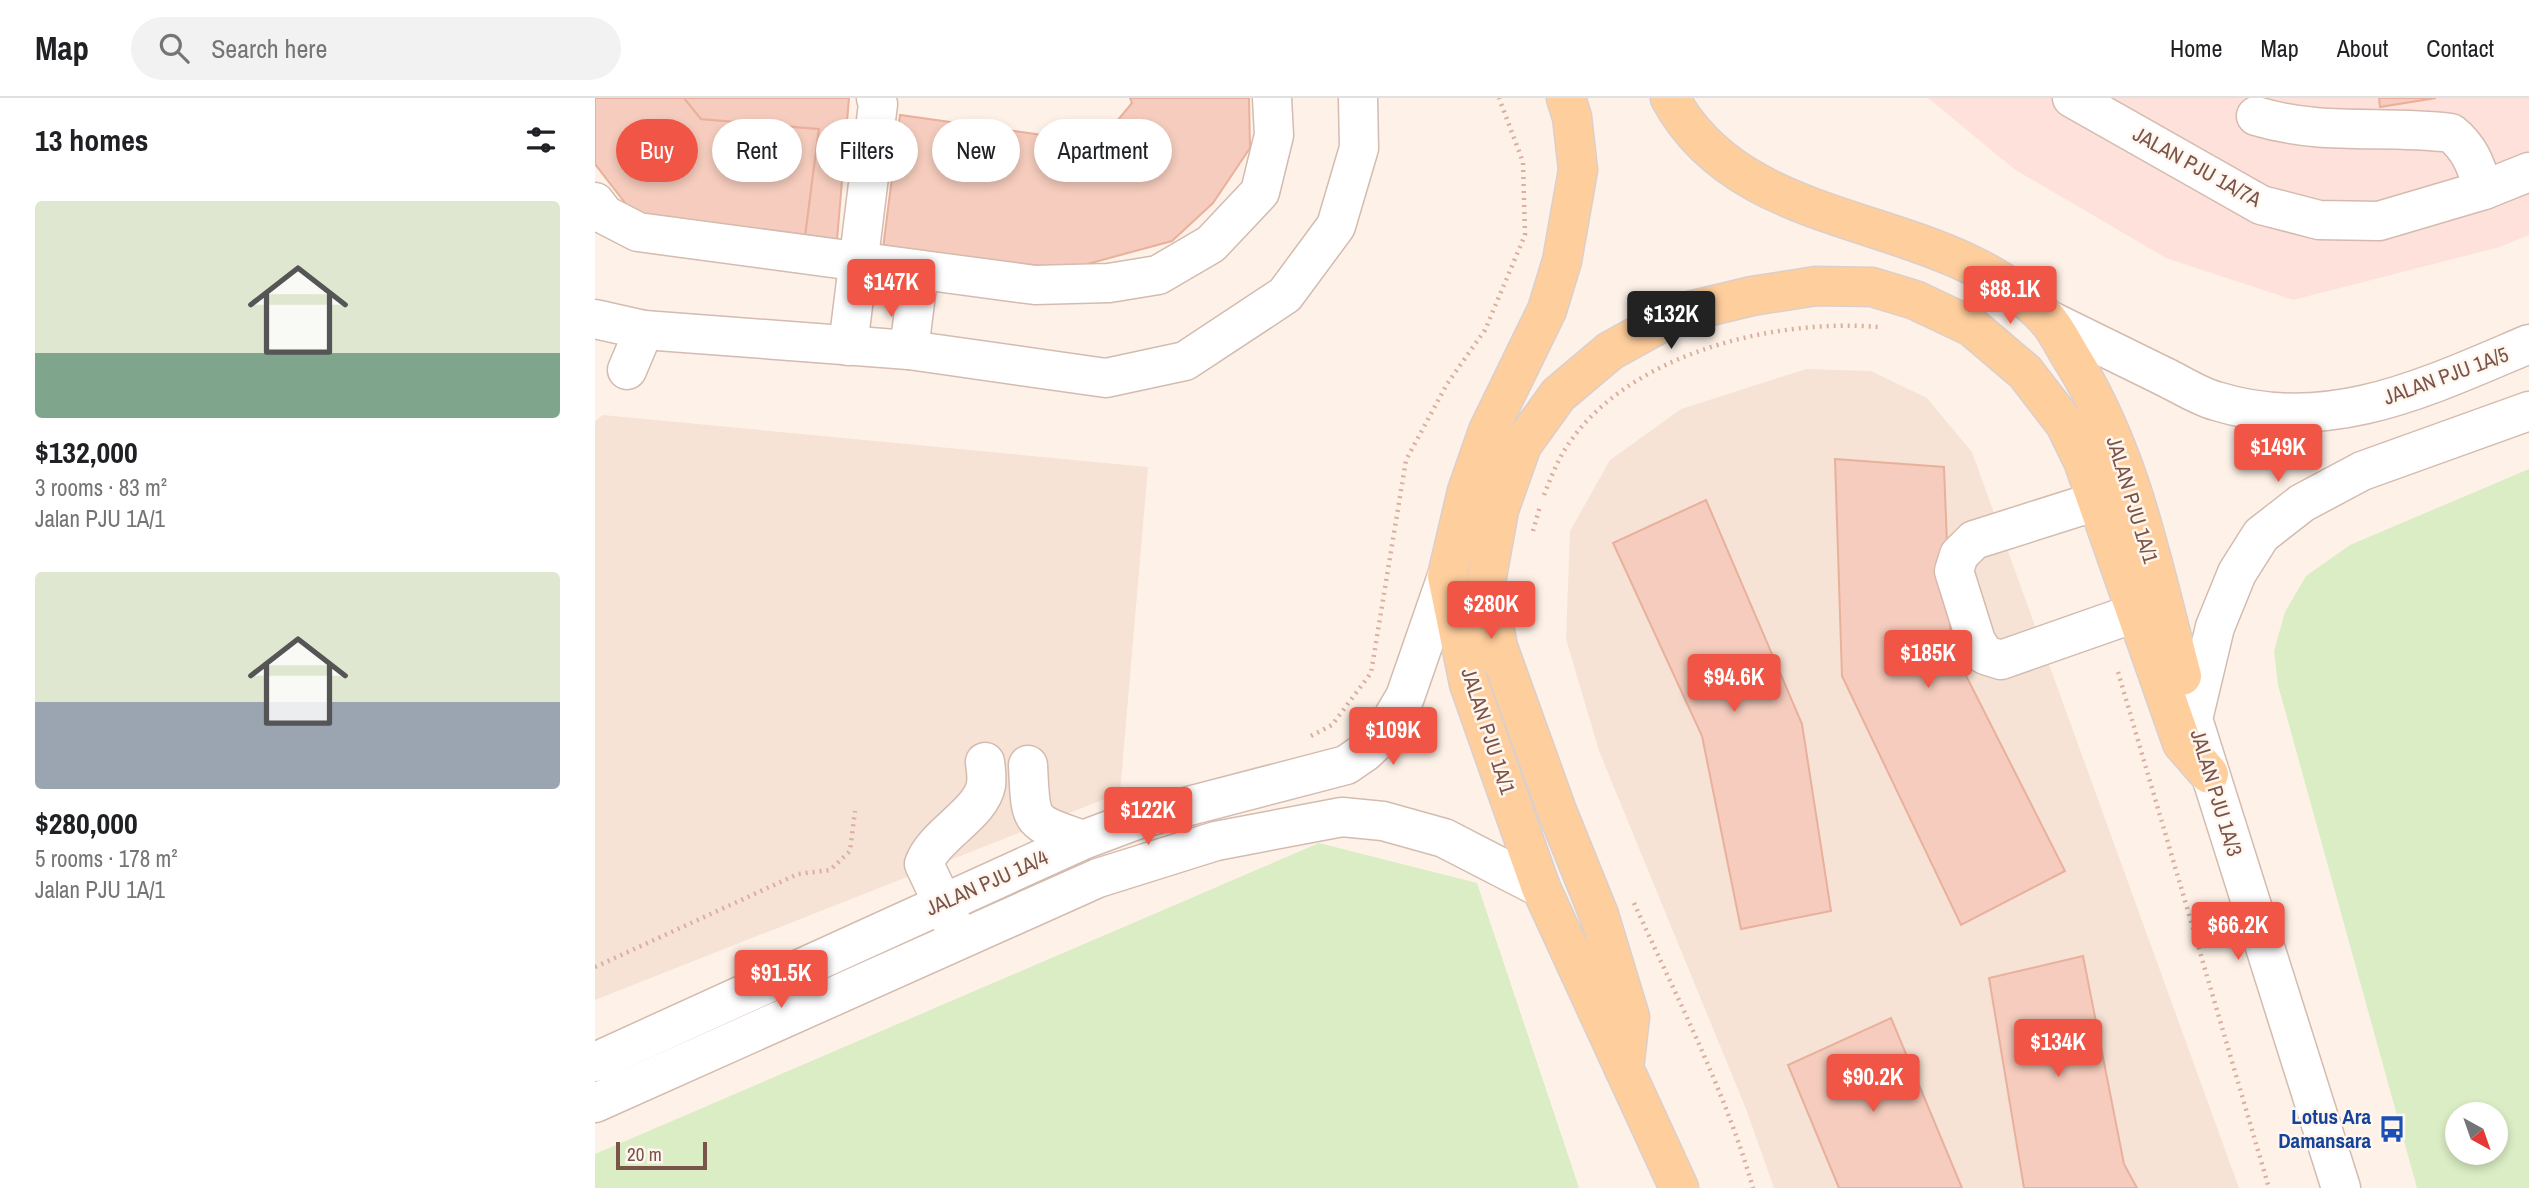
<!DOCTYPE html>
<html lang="en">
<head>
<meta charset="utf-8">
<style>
	body { margin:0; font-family:"Archivo Narrow",sans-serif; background:#f2f2f2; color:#202124; height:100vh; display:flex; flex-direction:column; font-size:26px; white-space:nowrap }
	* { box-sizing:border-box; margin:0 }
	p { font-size:23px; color:#757577 }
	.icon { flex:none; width:38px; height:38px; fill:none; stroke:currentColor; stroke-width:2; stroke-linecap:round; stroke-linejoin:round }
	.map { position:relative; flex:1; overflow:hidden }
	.details { display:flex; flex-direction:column; background:#fff; width:595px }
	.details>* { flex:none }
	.guide { position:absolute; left:21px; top:21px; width:665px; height:63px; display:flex; gap:14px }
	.needle { width:46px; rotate:140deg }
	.buttons { position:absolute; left:1850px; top:1004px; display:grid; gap:14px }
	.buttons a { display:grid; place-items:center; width:63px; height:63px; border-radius:50%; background:#fff; box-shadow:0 4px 10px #0003; font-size:35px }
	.scale { position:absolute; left:21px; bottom:18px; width:91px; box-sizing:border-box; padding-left:7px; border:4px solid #7b5449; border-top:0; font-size:19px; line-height:24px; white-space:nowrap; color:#7b5449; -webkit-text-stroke:5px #fff7ef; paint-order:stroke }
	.price { position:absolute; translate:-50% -60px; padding:0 16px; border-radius:7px; background:#f05545; color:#fff; font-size:23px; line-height:46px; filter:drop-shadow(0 2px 4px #0008) }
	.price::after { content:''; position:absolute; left:50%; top:42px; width:21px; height:16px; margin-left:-10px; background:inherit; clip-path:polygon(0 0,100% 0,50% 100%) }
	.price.on { background:#222; color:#fff }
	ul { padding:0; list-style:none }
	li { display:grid; align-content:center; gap:14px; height:371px; padding:0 35px }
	li span { display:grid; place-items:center; height:217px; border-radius:7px; color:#555 }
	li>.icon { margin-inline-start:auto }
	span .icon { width:126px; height:126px; fill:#fffc; stroke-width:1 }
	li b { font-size:30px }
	h2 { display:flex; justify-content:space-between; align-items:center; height:84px; padding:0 35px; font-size:30px }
	.pill { padding:0 24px; border-radius:32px; background:#fff; box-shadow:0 4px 10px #0003; font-size:24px; line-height:63px }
	.pill.on { background:#f05545; color:#fff }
	header { display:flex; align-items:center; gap:42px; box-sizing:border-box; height:98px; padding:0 35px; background:#fff; border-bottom:2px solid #e0e0e0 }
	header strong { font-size:33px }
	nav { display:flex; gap:38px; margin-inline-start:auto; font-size:24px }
	.search { width:490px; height:63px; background:#f2f2f2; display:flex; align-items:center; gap:18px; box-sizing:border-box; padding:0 24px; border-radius:38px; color:#757577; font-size:26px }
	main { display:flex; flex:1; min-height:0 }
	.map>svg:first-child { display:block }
</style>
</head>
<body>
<header>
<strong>Map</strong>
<div class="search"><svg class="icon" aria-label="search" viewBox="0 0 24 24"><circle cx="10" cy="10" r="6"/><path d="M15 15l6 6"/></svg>Search here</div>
<nav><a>Home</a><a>Map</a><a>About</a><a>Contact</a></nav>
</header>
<main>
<section class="details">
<h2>13 homes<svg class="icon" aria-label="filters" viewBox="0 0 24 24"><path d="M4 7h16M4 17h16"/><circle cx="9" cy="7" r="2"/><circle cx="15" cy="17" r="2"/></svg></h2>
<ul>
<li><span style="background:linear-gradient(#dfe7d0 70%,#7fa58c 0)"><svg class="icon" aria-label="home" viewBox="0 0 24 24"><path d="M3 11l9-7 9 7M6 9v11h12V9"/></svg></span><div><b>$132,000</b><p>3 rooms · 83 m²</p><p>Jalan PJU 1A/1</p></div></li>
<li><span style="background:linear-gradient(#dfe7d0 60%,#9aa5b1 0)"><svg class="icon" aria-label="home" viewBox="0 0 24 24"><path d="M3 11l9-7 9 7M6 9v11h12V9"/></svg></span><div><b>$280,000</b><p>5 rooms · 178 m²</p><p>Jalan PJU 1A/1</p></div></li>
</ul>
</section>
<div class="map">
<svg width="1934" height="1090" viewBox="0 0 1934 1090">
	<rect width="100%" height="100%" fill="#fef2e8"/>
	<g fill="#f6e3d5">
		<polygon points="1211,271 1276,273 1332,300 1377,354 1644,1090 1179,1090 1151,1011 1004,653 971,541 975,433 1015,362 1086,311"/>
		<polygon points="8,317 553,369 525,695 0,902 0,323"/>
	</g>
	<polygon fill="#ffe1db" points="1333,0 1934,0 1934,137 1905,149 1698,202 1571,160 1419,71"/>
	<g fill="#daedc4" fill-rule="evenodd">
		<path d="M 1934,371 L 1934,1090 L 1822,1090 L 1683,587 L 1679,553 L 1690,514 L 1711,478 L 1755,447 ZM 1862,1017 L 1900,1017 L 1900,1055 L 1862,1055 Z"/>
		<polygon points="724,745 882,785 984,1090 0,1090 0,1056"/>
	</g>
	<g fill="#f5ccbd" stroke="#e9b09c" stroke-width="2">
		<polygon points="0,0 89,0 106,21 224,31 210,139 41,119 0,66"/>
		<polygon points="89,0 254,0 242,142 210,139 224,31 106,21"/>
		<polygon points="535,0 654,0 655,50 618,105 577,143 474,171 288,150 305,17 504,45 537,5"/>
		<polygon points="1784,0 1841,0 1785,9"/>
		<polygon points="1240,361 1349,369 1356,548 1470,773 1366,827 1247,578"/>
		<polygon points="1111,402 1207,626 1236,813 1146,831 1107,638 1018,445"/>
		<polygon points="1488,858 1529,1066 1542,1090 1429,1090 1394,880"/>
		<polygon points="1296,920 1367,1090 1244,1090 1193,967"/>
	</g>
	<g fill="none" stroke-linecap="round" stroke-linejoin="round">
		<defs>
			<g id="minor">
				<polyline points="1477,0 1666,107 1724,122 1784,123 1889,92 1934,74"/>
				<path d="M 1661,18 C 1732,39 1786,26 1856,35 C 1876,51 1881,69 1889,92"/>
				<polyline points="0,104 10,117 43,134 440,187 514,185 563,177 616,146 665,94 679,37 677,0"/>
				<polyline points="0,221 49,232 314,252 511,280 590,263 690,197 741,128 764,50 763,0"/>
				<path d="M 1452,221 C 1491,240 1529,259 1568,278 C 1585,286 1603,298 1621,303 C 1733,338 1832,289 1934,246"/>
				<polyline points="253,248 283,6 281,0"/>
				<polyline points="314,252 324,172"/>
				<polyline points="32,272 49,232"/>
				<polyline points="1502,403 1379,442 1364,457 1359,473 1381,543 1390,557 1406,562 1540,515"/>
				<path d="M 433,667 C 436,725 432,723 488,742"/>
				<path d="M 358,827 L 329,766 C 339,737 386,716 391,687 C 392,680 391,671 390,664"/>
				<polyline points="0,964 488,742 544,721 751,667 770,654 787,638 810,599 852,478"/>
				<polyline points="0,1005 503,780 621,743 747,719 788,723 849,740 946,790"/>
				<polyline points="1746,1090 1598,621 1620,529 1642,475 1666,437 1707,405 1767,373 1934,313"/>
			</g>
			<g id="major">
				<polyline points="971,0 977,19 983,72 967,163 952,212 893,333 872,393 852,478 874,586 946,790 1084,1090"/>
				<path d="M 1075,0 C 1151,141 1349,111 1451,220 C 1462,232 1470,250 1479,264 C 1538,360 1558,470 1587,578"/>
				<polyline points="1029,971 1035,919 1004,817 962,713 903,549 891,484 904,412 927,347 963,297 1015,253 1082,216 1157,198 1221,188 1277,189 1320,202 1377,229 1430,274 1470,326 1488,363 1587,645 1614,676"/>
			</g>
		</defs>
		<use href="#minor" stroke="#d4bbaf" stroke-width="41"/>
		<use href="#major" stroke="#dacfcc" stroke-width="41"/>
		<g stroke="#dbaf9f" stroke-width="4.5" stroke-dasharray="2 5" stroke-linecap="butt">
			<path d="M 949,397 C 955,382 961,366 969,353 C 1027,257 1178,220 1283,229"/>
			<polyline points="938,433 945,408"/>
			<polyline points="1523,574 1674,1090"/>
			<polyline points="716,638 737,627 776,575 811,362 852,286 890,232 930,137 928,64 904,0"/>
			<path d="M 1039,805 C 1081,898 1130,992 1158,1090"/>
			<polyline points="0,869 203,776 235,772 255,753 260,713"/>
		</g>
		<use href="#minor" stroke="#fff" stroke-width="38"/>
		<use href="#major" stroke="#ffce9d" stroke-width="38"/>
	</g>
	<defs>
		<symbol id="bus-bare" viewBox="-9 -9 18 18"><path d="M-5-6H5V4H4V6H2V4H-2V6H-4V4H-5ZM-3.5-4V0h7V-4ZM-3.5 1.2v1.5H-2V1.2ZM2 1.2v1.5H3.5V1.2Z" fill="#1a4fb4" stroke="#fff7ef" stroke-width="2.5" paint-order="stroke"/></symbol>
	</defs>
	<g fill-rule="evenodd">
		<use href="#bus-bare" x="1778" y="1012" width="38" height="38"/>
	</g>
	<g text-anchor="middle" stroke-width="5" stroke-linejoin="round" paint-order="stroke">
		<g font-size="21" fill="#7b5449" stroke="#fff7ef">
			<text transform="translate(1602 69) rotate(29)" y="7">JALAN PJU 1A/7A</text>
			<text transform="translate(1851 278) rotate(-20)" y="7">JALAN PJU 1A/5</text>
			<text transform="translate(1537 402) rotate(73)" y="7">JALAN PJU 1A/1</text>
			<text transform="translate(893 633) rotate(72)" y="7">JALAN PJU 1A/1</text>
			<text transform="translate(1621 695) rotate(73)" y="7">JALAN PJU 1A/3</text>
			<text transform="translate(392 785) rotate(-24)" y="7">JALAN PJU 1A/4</text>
		</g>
		<g font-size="21" font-weight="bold" fill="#164399" stroke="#fff7ef" text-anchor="end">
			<text x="1776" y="1026">Lotus Ara<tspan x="1776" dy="24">Damansara</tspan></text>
		</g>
	</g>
</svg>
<div class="buttons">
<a><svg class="needle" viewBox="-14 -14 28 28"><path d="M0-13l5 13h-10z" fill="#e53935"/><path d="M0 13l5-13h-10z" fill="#757577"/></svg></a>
</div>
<div class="scale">20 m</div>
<b class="price" style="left:296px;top:221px">$147K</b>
<b class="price" style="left:1415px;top:228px">$88.1K</b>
<b class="price on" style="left:1076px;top:253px">$132K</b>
<b class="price" style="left:1683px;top:386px">$149K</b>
<b class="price" style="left:896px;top:543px">$280K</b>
<b class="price" style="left:1333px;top:592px">$185K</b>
<b class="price" style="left:1139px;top:616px">$94.6K</b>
<b class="price" style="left:798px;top:669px">$109K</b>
<b class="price" style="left:553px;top:749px">$122K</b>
<b class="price" style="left:1643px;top:864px">$66.2K</b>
<b class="price" style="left:186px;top:912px">$91.5K</b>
<b class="price" style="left:1463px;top:981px">$134K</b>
<b class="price" style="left:1278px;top:1016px">$90.2K</b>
<div class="guide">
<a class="pill on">Buy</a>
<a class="pill">Rent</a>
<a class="pill">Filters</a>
<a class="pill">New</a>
<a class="pill">Apartment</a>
</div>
</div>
</main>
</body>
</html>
